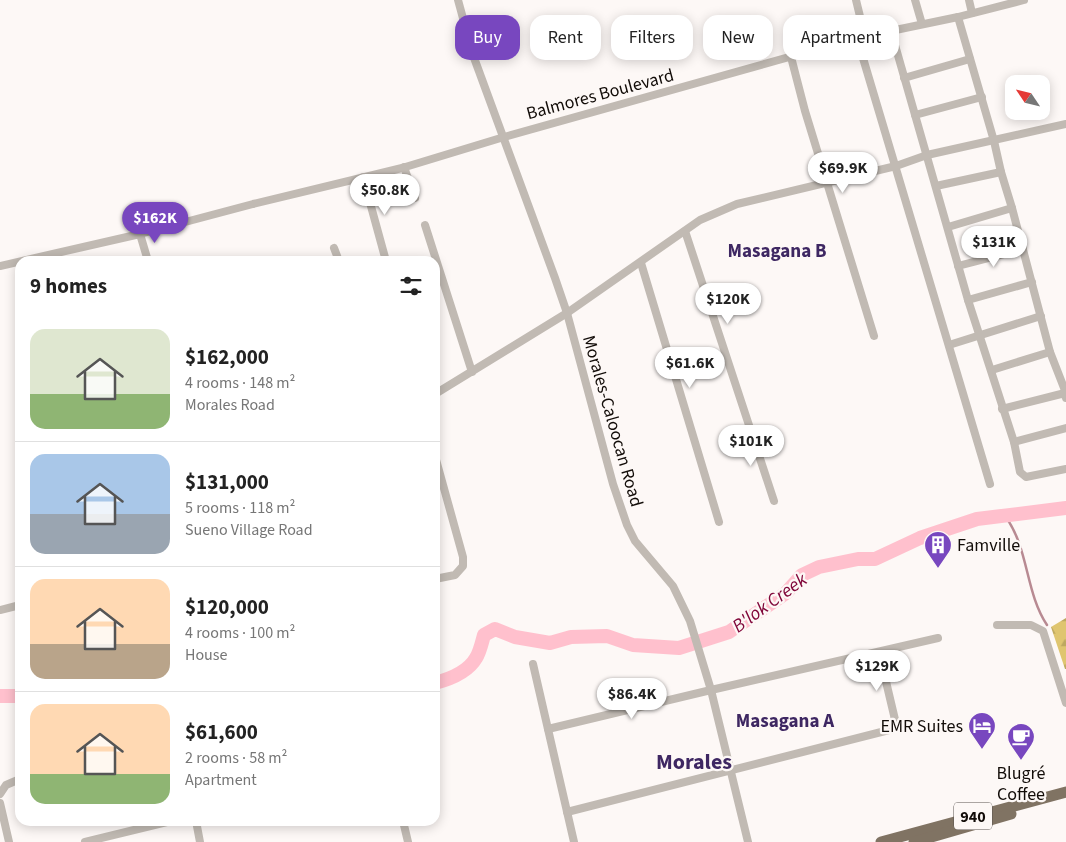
<!DOCTYPE html>
<html lang="en">
<head>
<meta charset="utf-8">
<style>
	body { margin:0; font-family:"Source Sans 3",sans-serif; background:#f6f6f6; color:#222; height:100vh; display:flex; flex-direction:column; font-size:19px; white-space:nowrap }
	* { box-sizing:border-box; margin:0 }
	p { font-size:16px; color:#767676 }
	.icon { flex:none; width:28px; height:28px; fill:none; stroke:currentColor; stroke-width:2; stroke-linecap:round; stroke-linejoin:round }
	.map { position:relative; flex:1; overflow:hidden }
	.side { position:absolute; left:15px; top:256px; width:425px; height:570px; display:flex; flex-direction:column; background:#fff; border-radius:15px; box-shadow:0 2px 12px #0003 }
	.side>* { flex:none }
	.top-card { position:absolute; left:455px; top:15px; width:475px; height:45px; display:flex; gap:10px }
	.needle { width:32px; rotate:305deg }
	.tools { position:absolute; left:1005px; top:75px; display:grid; gap:10px }
	.tools a { display:grid; place-items:center; width:45px; height:45px; border-radius:10px; background:#fff; box-shadow:0 2px 12px #0003; font-size:25px }
	.price { position:absolute; translate:-50% -42px; padding:0 11px; border-radius:18px; background:#fff; color:#222; font-size:16px; line-height:32px; filter:drop-shadow(0 1px 2px #0008) }
	.price::after { content:''; position:absolute; left:50%; top:30px; width:15px; height:11px; margin-left:-8px; background:inherit; clip-path:polygon(0 0,100% 0,50% 100%) }
	.price.current { background:#7847bf; color:#fff }
	ul { padding:0; list-style:none }
	li { display:flex; align-items:center; gap:15px; height:125px; padding:0 15px }
	li+li { border-top:1px solid #e0e0e0 }
	li span { display:grid; place-items:center; flex:none; width:140px; height:100px; border-radius:15px; color:#555 }
	li>.icon { margin-inline-start:auto }
	span .icon { width:60px; height:60px; fill:#fffc; stroke-width:1 }
	li b { font-size:21px }
	h2 { display:flex; justify-content:space-between; align-items:center; height:60px; padding:0 15px; font-size:21px }
	.pill { padding:0 18px; border-radius:15px; background:#fff; box-shadow:0 2px 12px #0003; font-size:18px; line-height:45px }
	.pill.current { background:#7847bf; color:#fff }
	.map>svg:first-child { display:block }
</style>
</head>
<body>
<div class="map">
<svg width="1066" height="842" viewBox="0 0 1066 842">
	<defs>
		<pattern id="forest-firs" width="22" height="20" patternUnits="userSpaceOnUse" patternTransform="scale(1.25)"><rect width="22" height="20" fill="#dfc56f"/><path d="M5 1l3.5 6h-7zM16 11l3.5 6h-7z" fill="#bea85f"/></pattern>
	</defs>
	<rect width="100%" height="100%" fill="#fdf8f6"/>
	<polygon fill="url(#forest-firs)" points="1066,618 1066,669 1065,669 1051,627"/>
	<g fill="none" stroke-linecap="round" stroke-linejoin="round">
		<path stroke="#b88a92" stroke-width="2.5" d="M 1005,516 C 1029,548 1025,592 1047,625"/>
		<g stroke="#ffc0cd" stroke-width="14">
			<path d="M 435,683 C 450,679 468,672 476,658 C 480,652 482,642 484,635 L 495,629 L 515,637 L 550,643 L 571,637 L 607,636 L 633,645 L 679,648 L 729,632 L 786,593 L 802,575 L 819,567 L 858,559 L 875,559 L 920,538 L 977,519 L 1066,508"/>
			<polyline points="0,696 20,696"/>
		</g>
		<g stroke="#c1bab3" stroke-width="8">
			<polyline points="458,0 473,55 555,278 567,313 613,484 627,525 635,541 673,586 690,621 711,690 748,842"/>
			<polyline points="856,0 865,37"/>
			<polyline points="915,0 922,24"/>
			<polyline points="969,0 972,13"/>
			<polyline points="958,17 994,141 1001,172 1012,208 1050,352 1066,393"/>
			<polyline points="891,31 968,300 1014,442 1020,472 1026,477 1066,469"/>
			<polyline points="857,38 990,484"/>
			<polyline points="791,57 805,111 874,336"/>
			<polyline points="904,78 970,59"/>
			<polyline points="915,115 982,97"/>
			<polyline points="404,167 415,198"/>
			<polyline points="363,177 386,261"/>
			<polyline points="936,186 1001,172"/>
			<polyline points="425,225 472,372"/>
			<polyline points="948,227 1012,208"/>
			<polyline points="685,231 774,501"/>
			<polyline points="140,234 148,261"/>
			<polyline points="334,248 339,261"/>
			<polyline points="641,263 719,522"/>
			<polyline points="0,266 140,234 253,204 402,168 504,137 857,38 958,17 1024,0"/>
			<polyline points="958,266 1023,249"/>
			<polyline points="968,300 1032,282"/>
			<polyline points="949,345 1041,316"/>
			<polyline points="992,370 1050,352"/>
			<polyline points="435,394 567,313 700,220 737,204 896,166 927,155 1066,124"/>
			<polyline points="1002,409 1065,393 1066,398"/>
			<polyline points="1014,442 1066,428"/>
			<polyline points="435,456 463,557 463,566 455,575 435,579"/>
			<polyline points="0,610 20,605"/>
			<polyline points="997,625 1031,625 1043,631 1066,703"/>
			<polyline points="533,664 574,842"/>
			<polyline points="548,729 711,690 938,638"/>
			<polyline points="0,794 6,785 20,779"/>
			<polyline points="0,803 9,842"/>
			<polyline points="567,812 897,728 879,652"/>
			<polyline points="196,821 200,842"/>
			<polyline points="403,821 408,842"/>
			<polyline points="85,842 171,821"/>
		</g>
		<g stroke="#807363" stroke-width="11">
			<polyline points="881,842 1066,792"/>
			<polyline points="914,842 1011,814"/>
		</g>
	</g>
	<defs>
		<symbol id="building-pin" viewBox="-11 -11 22 30"><path d="M0 17L-7.5 6A9.5 9.5 0 1 1 7.5 6Z" fill="#7847bf" stroke="#fdf8f6"/><path d="M-4-6H4V6H1V3H-1V6H-4ZM-2.5-4.3h1.7v1.8h-1.7ZM.8-4.3h1.7v1.8H.8ZM-2.5-1h1.7V.8h-1.7ZM.8-1h1.7V.8H.8Z" fill="#fff"/></symbol>
		<symbol id="hotel-pin" viewBox="-11 -11 22 30"><path d="M0 17L-7.5 6A9.5 9.5 0 1 1 7.5 6Z" fill="#7847bf" stroke="#fdf8f6"/><path d="M-6-4.5h1.5V1H6V5H4.5V3h-9V5H-6ZM-4 0a1.8 1.8 0 1 1 3.6 0ZM.5 0V-2.5h3Q6-2.5 6 0Z" fill="#fff"/></symbol>
		<symbol id="cafe-pin" viewBox="-11 -11 22 30"><path d="M0 17L-7.5 6A9.5 9.5 0 1 1 7.5 6Z" fill="#7847bf" stroke="#fdf8f6"/><path d="M-5.5-4.5H6V0H3Q3 3.5 0 3.5H-2.5Q-5.5 3.5-5.5 0ZM3-3.2v2h1.7v-2ZM-6 4.5H4V6H-6Z" fill="#fff"/></symbol>
	</defs>
	<g fill-rule="evenodd">
		<use href="#building-pin" x="922" y="529" width="32" height="43"/>
		<use href="#hotel-pin" x="966" y="710" width="32" height="43"/>
		<use href="#cafe-pin" x="1005" y="721" width="32" height="43"/>
	</g>
	<g text-anchor="middle" stroke-width="4.5" stroke-linejoin="round" paint-order="stroke">
		<rect fill="#fdf8f6" stroke="#58534f" stroke-width="1" x="954" y="802.5" width="38" height="27" rx="4"/>
		<g font-size="16" font-weight="bold" fill="#120c08">
			<text x="973" y="822">940</text>
		</g>
		<g font-size="18" fill="#120c08" stroke="#fdf8f6">
			<text transform="translate(600 94) rotate(-15)" y="6">Balmores Boulevard</text>
			<text transform="translate(613 421) rotate(74)" y="6">Morales-Caloocan Road</text>
		</g>
		<g font-size="18" fill="#120c08" stroke="#fdf8f6" text-anchor="start">
			<text x="957" y="551">Famville</text>
			<text x="963" y="732" text-anchor="end">EMR Suites</text>
			<text x="1021" y="779" text-anchor="middle">Blugré<tspan x="1021" dy="21">Coffee</tspan></text>
		</g>
		<g font-size="19" font-weight="bold" fill="#3e2762" stroke="#fdf8f6">
			<text x="777" y="257">Masagana B</text>
			<text x="785" y="727">Masagana A</text>
		</g>
		<g font-size="19" font-style="italic" fill="#81073a" stroke="#fdf8f6">
			<text transform="translate(769 602) rotate(-36)" y="7">B'lok Creek</text>
		</g>
		<g font-size="22" font-weight="bold" fill="#3e2762" stroke="#fdf8f6">
			<text x="694" y="769">Morales</text>
		</g>
	</g>
</svg>
<div class="tools">
<a><svg class="needle" viewBox="-14 -14 28 28"><path d="M0-13l5 13h-10z" fill="#e53935"/><path d="M0 13l5-13h-10z" fill="#767676"/></svg></a>
</div>
<b class="price" style="left:843px;top:194px">$69.9K</b>
<b class="price" style="left:385px;top:216px">$50.8K</b>
<b class="price current" style="left:155px;top:244px">$162K</b>
<b class="price" style="left:994px;top:268px">$131K</b>
<b class="price" style="left:728px;top:325px">$120K</b>
<b class="price" style="left:690px;top:389px">$61.6K</b>
<b class="price" style="left:751px;top:467px">$101K</b>
<b class="price" style="left:877px;top:692px">$129K</b>
<b class="price" style="left:632px;top:720px">$86.4K</b>
<div class="top-card">
<a class="pill current">Buy</a>
<a class="pill">Rent</a>
<a class="pill">Filters</a>
<a class="pill">New</a>
<a class="pill">Apartment</a>
</div>
<section class="side">
<h2>9 homes<svg class="icon" aria-label="filters" viewBox="0 0 24 24"><path d="M4 7h16M4 17h16"/><circle cx="9" cy="7" r="2"/><circle cx="15" cy="17" r="2"/></svg></h2>
<ul>
<li><span style="background:linear-gradient(#dfe7d0 65%,#8fb573 0)"><svg class="icon" aria-label="home" viewBox="0 0 24 24"><path d="M3 11l9-7 9 7M6 9v11h12V9"/></svg></span><div><b>$162,000</b><p>4 rooms · 148 m²</p><p>Morales Road</p></div></li>
<li><span style="background:linear-gradient(#a9c7e8 60%,#9aa5b1 0)"><svg class="icon" aria-label="home" viewBox="0 0 24 24"><path d="M3 11l9-7 9 7M6 9v11h12V9"/></svg></span><div><b>$131,000</b><p>5 rooms · 118 m²</p><p>Sueno Village Road</p></div></li>
<li><span style="background:linear-gradient(#ffd9b3 65%,#b9a48a 0)"><svg class="icon" aria-label="home" viewBox="0 0 24 24"><path d="M3 11l9-7 9 7M6 9v11h12V9"/></svg></span><div><b>$120,000</b><p>4 rooms · 100 m²</p><p>House</p></div></li>
<li><span style="background:linear-gradient(#ffd9b3 70%,#8fb573 0)"><svg class="icon" aria-label="home" viewBox="0 0 24 24"><path d="M3 11l9-7 9 7M6 9v11h12V9"/></svg></span><div><b>$61,600</b><p>2 rooms · 58 m²</p><p>Apartment</p></div></li>
</ul>
</section>
</div>
</body>
</html>
